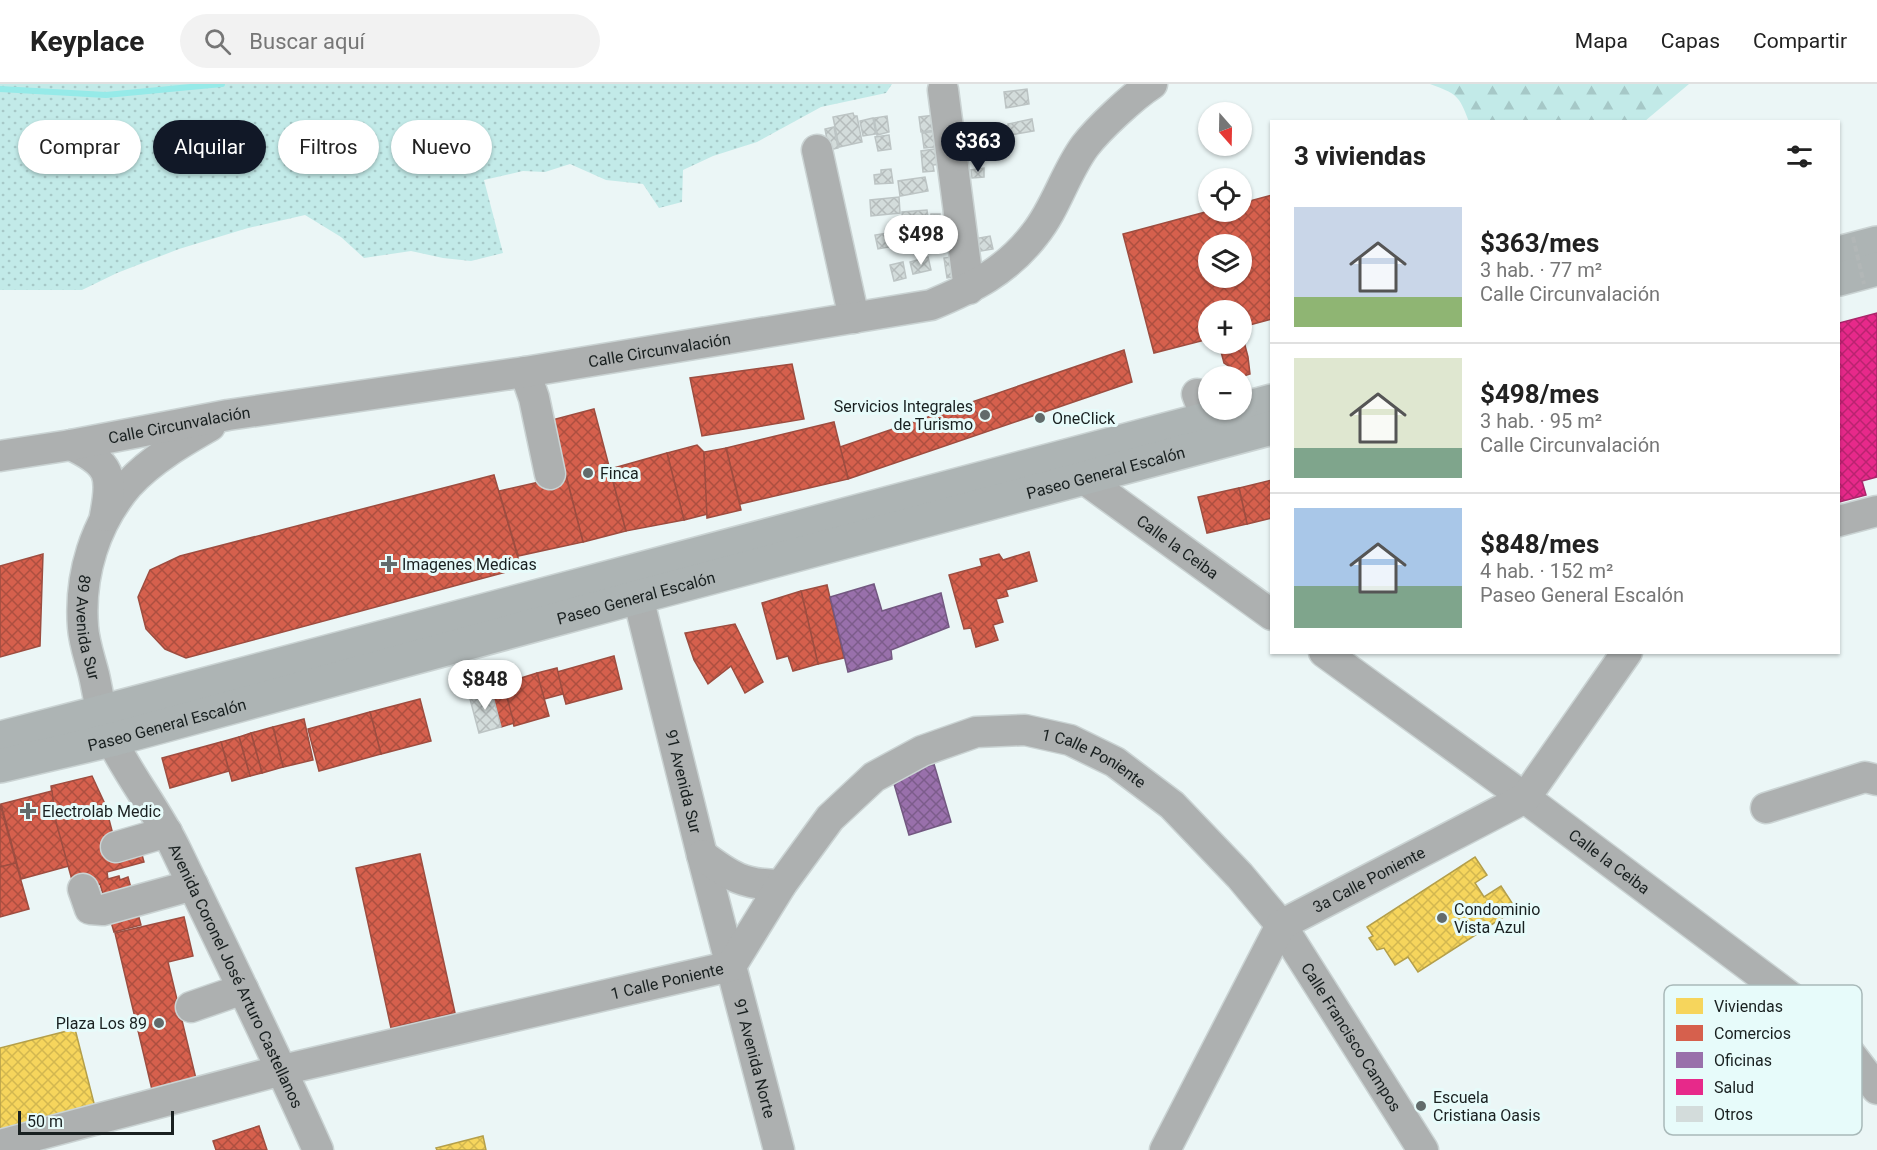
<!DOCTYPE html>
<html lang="es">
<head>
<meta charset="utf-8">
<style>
	body { margin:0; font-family:Roboto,sans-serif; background:#f2f2f2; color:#222; height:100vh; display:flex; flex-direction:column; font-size:22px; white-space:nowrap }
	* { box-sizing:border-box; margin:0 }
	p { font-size:20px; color:#767676 }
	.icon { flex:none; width:33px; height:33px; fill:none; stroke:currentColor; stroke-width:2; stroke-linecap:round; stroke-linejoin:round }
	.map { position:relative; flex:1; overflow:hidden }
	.panel { position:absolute; left:1270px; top:36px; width:570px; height:534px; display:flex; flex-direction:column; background:#fff; border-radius:0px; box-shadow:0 2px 4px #0004 }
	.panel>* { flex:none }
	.hud { position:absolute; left:18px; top:36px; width:570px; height:54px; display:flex; gap:12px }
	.needle { width:39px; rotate:160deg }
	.buttons { position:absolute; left:1198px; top:18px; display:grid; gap:12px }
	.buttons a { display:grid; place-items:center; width:54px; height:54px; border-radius:50%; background:#fff; box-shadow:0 2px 4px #0004; font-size:30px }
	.scale { position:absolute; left:18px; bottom:15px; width:156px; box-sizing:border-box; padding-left:6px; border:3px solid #192020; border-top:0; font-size:16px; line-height:21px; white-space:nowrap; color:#192020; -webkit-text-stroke:4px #e7fbfa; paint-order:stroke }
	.price { position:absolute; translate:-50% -51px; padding:0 14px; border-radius:21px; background:#fff; color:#222; font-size:20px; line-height:39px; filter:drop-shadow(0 2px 3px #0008) }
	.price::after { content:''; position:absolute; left:50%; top:36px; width:18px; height:14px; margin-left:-9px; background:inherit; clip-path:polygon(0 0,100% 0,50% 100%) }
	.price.current { background:#111827; color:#fff }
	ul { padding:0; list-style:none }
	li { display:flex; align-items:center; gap:18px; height:150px; padding:0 24px }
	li+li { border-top:2px solid #e0e0e0 }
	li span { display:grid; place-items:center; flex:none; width:168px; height:120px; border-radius:0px; color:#555 }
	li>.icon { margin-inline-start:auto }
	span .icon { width:72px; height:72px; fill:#fffc; stroke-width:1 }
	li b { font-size:26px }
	h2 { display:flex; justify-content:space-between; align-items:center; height:72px; padding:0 24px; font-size:26px }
	.pill { padding:0 21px; border-radius:27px; background:#fff; box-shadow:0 2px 4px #0004; font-size:21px; line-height:54px }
	.pill.current { background:#111827; color:#fff }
	header { display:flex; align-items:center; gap:36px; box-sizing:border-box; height:84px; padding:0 30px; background:#fff; border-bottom:2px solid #e0e0e0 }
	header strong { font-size:28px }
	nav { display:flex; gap:33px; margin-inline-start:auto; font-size:21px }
	.search { width:420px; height:54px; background:#f2f2f2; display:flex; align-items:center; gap:15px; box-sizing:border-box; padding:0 21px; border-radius:33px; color:#767676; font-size:22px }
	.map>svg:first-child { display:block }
</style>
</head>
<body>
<header>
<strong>Keyplace</strong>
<div class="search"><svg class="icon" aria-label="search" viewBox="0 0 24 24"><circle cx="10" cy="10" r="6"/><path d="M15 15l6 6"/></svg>Buscar aquí</div>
<nav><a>Mapa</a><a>Capas</a><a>Compartir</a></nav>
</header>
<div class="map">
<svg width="1877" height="1066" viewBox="0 0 1877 1066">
	<defs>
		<pattern id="forest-firs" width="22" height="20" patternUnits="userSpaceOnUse" patternTransform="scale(1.5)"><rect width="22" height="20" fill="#c2eae8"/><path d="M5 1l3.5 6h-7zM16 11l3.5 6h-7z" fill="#a6c8c7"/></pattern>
		<pattern id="park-dots" width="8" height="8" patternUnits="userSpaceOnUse" patternTransform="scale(1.5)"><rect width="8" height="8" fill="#c2eae8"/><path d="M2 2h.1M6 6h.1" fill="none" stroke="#a6c8c7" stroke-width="1.8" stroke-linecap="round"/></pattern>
		<pattern id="homes-cross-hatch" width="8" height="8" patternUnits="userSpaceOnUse" patternTransform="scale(1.5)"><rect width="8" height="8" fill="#f6d55c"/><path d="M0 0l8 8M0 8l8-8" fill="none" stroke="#d2b750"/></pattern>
		<pattern id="shops-cross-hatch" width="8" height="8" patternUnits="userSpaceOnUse" patternTransform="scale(1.5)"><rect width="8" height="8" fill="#d6604d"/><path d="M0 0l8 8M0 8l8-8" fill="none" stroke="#ad4f40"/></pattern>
		<pattern id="offices-cross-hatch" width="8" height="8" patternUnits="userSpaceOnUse" patternTransform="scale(1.5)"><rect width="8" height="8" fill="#9970ab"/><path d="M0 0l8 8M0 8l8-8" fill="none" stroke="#7c5c8b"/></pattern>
		<pattern id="health-cross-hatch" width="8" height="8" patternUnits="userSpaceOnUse" patternTransform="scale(1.5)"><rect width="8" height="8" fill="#e7298a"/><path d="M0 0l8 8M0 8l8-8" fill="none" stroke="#ba2370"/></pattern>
		<pattern id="building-cross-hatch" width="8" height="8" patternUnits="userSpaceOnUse" patternTransform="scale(1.5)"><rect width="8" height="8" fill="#d3dcdb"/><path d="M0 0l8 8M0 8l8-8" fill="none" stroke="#b5bcbc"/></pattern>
	</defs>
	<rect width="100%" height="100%" fill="#ebf6f6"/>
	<path fill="url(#forest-firs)" d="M 1430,0 L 1689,0 L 1645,37 L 1469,38 C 1459,10 1456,10 1430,0 Z"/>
	<polygon fill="url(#park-dots)" points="0,0 892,0 886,9 821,23 757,58 713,72 683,86 682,118 659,124 643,100 606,96 570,80 545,88 523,87 484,96 503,169 471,177 443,174 411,167 364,174 341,153 305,131 248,144 179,165 117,189 82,206 0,206"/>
	<g fill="url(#homes-cross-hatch)" stroke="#b49f4a" stroke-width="1.5">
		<polygon points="1475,773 1487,791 1475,799 1484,813 1501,802 1516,825 1418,888 1408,873 1395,881 1384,864 1377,866 1369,854 1373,852 1367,843"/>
		<polygon points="75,945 97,1031 0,1056 0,964"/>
		<polygon points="483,1052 486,1066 437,1066 436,1064"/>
	</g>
	<g fill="url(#shops-cross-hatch)" stroke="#9d4d40" stroke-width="1.5" fill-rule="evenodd">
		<path d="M 1272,111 L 1272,235 L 1242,243 L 1242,226 L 1209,226 L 1209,255 L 1154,269 L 1123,150 L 1209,127 L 1242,128 L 1242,119 ZM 1209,160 L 1242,160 L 1242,194 L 1209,194 Z"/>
		<polygon points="1242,250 1248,273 1250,290 1244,292 1224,279 1219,260 1242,260"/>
		<polygon points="1124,266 1132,298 848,395 840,363"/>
		<polygon points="792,280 804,335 702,352 690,294"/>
		<polygon points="594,325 626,447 583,458 552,336"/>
		<polygon points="834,338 848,395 740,420 726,364"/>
		<polygon points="697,361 704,368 708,430 684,436 667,369"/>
		<polygon points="726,364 741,426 707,434 704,368"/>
		<polygon points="667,369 684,436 626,447 610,385"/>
		<polygon points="494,391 521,484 186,574 165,565 146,545 138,513 150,486 180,472"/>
		<polygon points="566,392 583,458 518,472 499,407"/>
		<polygon points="1272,396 1272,434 1247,440 1239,404"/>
		<polygon points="1239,404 1247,440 1207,449 1198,413"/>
		<polygon points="1029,468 1037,497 1006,506 1008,512 996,515 1003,538 993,541 998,556 976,563 971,544 964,545 949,491 982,482 980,475 999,470 1003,476"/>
		<polygon points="43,470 40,562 0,573 0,482"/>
		<polygon points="827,501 844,574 818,580 801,507"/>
		<polygon points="801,507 818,580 793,587 788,572 777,575 762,519"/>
		<polygon points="735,540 763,598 745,609 731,582 708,600 694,576 685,549"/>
		<polygon points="614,572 622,605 566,620 557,588"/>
		<polygon points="557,584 563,610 544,615 537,589"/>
		<polygon points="537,589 549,632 514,642 502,600"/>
		<polygon points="502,595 514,639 501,643 489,598"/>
		<polygon points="420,615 431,657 381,670 370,628"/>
		<polygon points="370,628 381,670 319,687 308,645"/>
		<polygon points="304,635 313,676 283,683 273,643"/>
		<polygon points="273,643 283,683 262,689 251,649"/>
		<polygon points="251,649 262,689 250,692 239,653"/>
		<polygon points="239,653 250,692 232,697 221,658"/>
		<polygon points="221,658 229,687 170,704 162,674"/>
		<polygon points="92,692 105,720 55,734 51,702"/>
		<polygon points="52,707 55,734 69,782 21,795 1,720"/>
		<polygon points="0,720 16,779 0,783"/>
		<polygon points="105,720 117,766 139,760 144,778 107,788 108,795 119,792 120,796 128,793 141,841 114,848 100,800 75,807 55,734"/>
		<polygon points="420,770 455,929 391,944 356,784"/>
		<polygon points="16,779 29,825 0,833 0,783"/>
		<polygon points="184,833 193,872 168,878 197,999 153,1010 115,849"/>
		<polygon points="259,1042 267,1066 216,1066 213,1057"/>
	</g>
	<g fill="url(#offices-cross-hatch)" stroke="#735881" stroke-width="1.5">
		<polygon points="874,500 882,527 941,509 949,543 891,566 892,575 848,588 830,513"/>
		<polygon points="934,680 951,738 909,751 892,693"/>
	</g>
	<polygon fill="url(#health-cross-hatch)" stroke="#a9266a" stroke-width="1.5" points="1877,229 1877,393 1862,397 1866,411 1839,418 1839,239"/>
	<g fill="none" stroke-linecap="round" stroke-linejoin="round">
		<polyline stroke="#96eae8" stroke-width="6" points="0,5 106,11 222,0"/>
	</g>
	<g fill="url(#building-cross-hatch)" stroke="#bcc4c4" stroke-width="1.5">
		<polygon points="1027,5 1029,20 1006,24 1004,8"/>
		<polygon points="853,29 854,32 857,32 862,58 839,63 833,33"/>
		<polygon points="943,30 945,45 921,48 919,33"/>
		<polygon points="887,32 889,48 877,51 874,34"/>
		<polygon points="873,34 876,50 863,52 860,37"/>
		<polygon points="1032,35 1034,47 1010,51 1008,40"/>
		<polygon points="834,43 838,64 829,66 825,45"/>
		<polygon points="945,46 947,62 924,64 922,49"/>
		<polygon points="889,51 891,65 878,67 875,53"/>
		<polygon points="974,57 976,71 957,74 954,60"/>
		<polygon points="948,63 950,79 933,81 934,87 923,88 921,67"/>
		<polygon points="984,84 984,93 972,94 971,86"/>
		<polygon points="891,85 893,99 875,100 874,91 881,90 881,86"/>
		<polygon points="925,93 928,107 900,112 898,97"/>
		<polygon points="899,113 900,129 871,132 870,116"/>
		<polygon points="927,126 929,141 903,144 902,128"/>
		<polygon points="931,130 940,130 939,142 930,141"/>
		<polygon points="898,147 903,164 893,166 888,150"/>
		<polygon points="887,149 889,163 878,165 875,151"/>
		<polygon points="990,152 993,165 964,170 962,157"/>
		<polygon points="963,171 966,191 947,194 944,174"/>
		<polygon points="928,173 931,186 913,190 910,178"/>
		<polygon points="903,178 906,194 894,197 890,181"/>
		<polygon points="491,605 501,643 479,649 469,611"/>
	</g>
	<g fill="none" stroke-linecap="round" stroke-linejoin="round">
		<defs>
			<g id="minor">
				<polyline points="943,6 969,205"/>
				<polyline points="817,66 854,234"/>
				<polyline points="525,288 534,314 550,390"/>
				<polyline points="1197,310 1206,334"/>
				<path id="s1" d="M 210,342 C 182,358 151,376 129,400 C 95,439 79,491 83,543 C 84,559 90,575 94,591 C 99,613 101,636 112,657 C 131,695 158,728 176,766 C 224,866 273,965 318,1066"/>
				<path d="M 71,361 C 111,380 113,391 105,432"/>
				<path id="s2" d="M 0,372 L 71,361 L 228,331 L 525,288 L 931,221 C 972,204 1007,187 1035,150 C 1056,124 1065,89 1085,62 C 1098,45 1133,12 1152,0"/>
				<path id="s3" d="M 1083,394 L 1272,531"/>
				<polyline points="1839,437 1877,427"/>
				<path id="s4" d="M 638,513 L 702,771 L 779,1066"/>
				<path id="s5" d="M 1324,568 L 1525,714 L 1829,942 L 1877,1005"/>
				<polyline points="1766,724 1865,693 1877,696"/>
				<polyline points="116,763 167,748"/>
				<path d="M 702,771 C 731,793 744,801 781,801"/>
				<polyline points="83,805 90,825 103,826 193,801"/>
				<polyline points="191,923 243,905"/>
				<path id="s6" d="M 0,1061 L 282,986 L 731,882 L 781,801 L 830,734 L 874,693 L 922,667 L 976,648 L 1025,646 L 1070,656 L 1115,678 L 1172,721 L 1240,792 L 1281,841 L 1423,1066"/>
				<path id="s7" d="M 1165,1066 L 1281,841 L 1525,714 L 1627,568"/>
			</g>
			<g id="major">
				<polyline points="1839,169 1877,159"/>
				<polyline points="1839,195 1877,185"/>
				<polyline points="1242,325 1272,317"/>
				<polyline points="0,654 101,628 1240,326"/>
				<path id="s8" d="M 0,682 L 111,656 L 638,513 L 1272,344"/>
			</g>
		</defs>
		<use href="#minor" stroke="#cad3d3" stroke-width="33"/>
		<use href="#major" stroke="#cad3d3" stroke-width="36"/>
		<use href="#minor" stroke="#adb0b0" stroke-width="30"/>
		<use href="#major" stroke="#adb4b4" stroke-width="33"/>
		<polyline stroke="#b2b7b7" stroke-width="4" stroke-dasharray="6 3" stroke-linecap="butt" points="1853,153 1864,200"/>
	</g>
	<g fill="#626b6b" stroke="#e7fbfa" stroke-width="2">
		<circle cx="985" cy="331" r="6"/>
		<circle cx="1040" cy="334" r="6"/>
		<circle cx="588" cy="389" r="6"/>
		<path d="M386 471h6v6h6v6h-6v6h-6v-6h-6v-6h6z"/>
		<path d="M25 718h6v6h6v6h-6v6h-6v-6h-6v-6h6z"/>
		<circle cx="1442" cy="834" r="6"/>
		<circle cx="159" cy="939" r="6"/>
		<circle cx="1421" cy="1022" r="6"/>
	</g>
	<g text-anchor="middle" stroke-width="6" stroke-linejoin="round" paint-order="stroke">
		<g font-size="16" fill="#192020" stroke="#e7fbfa">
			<text dy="6" stroke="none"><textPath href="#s2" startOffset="668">Calle Circunvalación</textPath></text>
			<text dy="6" stroke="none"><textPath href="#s2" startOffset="182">Calle Circunvalación</textPath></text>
			<text dy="6" stroke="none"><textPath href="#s8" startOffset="1144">Paseo General Escalón</textPath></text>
			<text dy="6" stroke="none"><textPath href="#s3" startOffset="117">Calle la Ceiba</textPath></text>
			<text dy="6" stroke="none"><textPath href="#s8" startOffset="658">Paseo General Escalón</textPath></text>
			<text dy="6" stroke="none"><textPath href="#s1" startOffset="255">89 Avenida Sur</textPath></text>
			<text dy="6" stroke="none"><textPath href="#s8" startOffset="172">Paseo General Escalón</textPath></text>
			<text dy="6" stroke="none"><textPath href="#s6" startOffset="1227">1 Calle Poniente</textPath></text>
			<text dy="6" stroke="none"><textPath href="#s4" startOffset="190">91 Avenida Sur</textPath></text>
			<text dy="6" stroke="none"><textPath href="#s5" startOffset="354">Calle la Ceiba</textPath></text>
			<text dy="6" stroke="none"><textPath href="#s7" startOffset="352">3a Calle Poniente</textPath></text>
			<text dy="6" stroke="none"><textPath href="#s1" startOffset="638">Avenida Coronel José Arturo Castellanos</textPath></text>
			<text dy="6" stroke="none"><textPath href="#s6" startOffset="687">1 Calle Poniente</textPath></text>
			<text dy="6" stroke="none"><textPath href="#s6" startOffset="1614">Calle Francisco Campos</textPath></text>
			<text dy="6" stroke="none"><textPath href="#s4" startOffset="476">91 Avenida Norte</textPath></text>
		</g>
		<g font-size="16" fill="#192020" stroke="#e7fbfa" text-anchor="start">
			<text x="973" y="328" text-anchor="end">Servicios Integrales<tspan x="973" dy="18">de Turismo</tspan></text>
			<text x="1052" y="340">OneClick</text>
			<text x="600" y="395">Finca</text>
			<text x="402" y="486">Imagenes Medicas</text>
			<text x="42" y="733">Electrolab Medic</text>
			<text x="1454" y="831">Condominio<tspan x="1454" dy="18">Vista Azul</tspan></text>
			<text x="147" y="945" text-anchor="end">Plaza Los 89</text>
			<text x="1433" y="1019">Escuela<tspan x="1433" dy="18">Cristiana Oasis</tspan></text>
		</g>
	</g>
	<rect x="1664" y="901" width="198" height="150" rx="9" fill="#e7fbfa" stroke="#a9b9b9" stroke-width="1.5"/>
	<rect x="1676" y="914" width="27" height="16" fill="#f6d55c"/>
	<rect x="1676" y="941" width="27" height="16" fill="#d6604d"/>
	<rect x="1676" y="968" width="27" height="16" fill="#9970ab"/>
	<rect x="1676" y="995" width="27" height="16" fill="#e7298a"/>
	<rect x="1676" y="1022" width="27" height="16" fill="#d3dcdb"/>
	<g font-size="16" fill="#192020">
		<text x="1714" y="928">Viviendas</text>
		<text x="1714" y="955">Comercios</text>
		<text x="1714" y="982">Oficinas</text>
		<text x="1714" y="1009">Salud</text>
		<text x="1714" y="1036">Otros</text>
	</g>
</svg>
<div class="buttons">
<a><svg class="needle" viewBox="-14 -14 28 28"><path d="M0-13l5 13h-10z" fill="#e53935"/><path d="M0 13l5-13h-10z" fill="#767676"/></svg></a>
<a><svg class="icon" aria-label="locate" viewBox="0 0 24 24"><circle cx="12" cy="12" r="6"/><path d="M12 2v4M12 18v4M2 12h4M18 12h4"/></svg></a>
<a><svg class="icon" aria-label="layers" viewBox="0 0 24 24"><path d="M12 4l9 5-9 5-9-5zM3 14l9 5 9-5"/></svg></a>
<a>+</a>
<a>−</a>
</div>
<div class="scale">50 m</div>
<b class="price current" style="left:978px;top:89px">$363</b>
<b class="price" style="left:921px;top:182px">$498</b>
<b class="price" style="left:485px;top:627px">$848</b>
<div class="hud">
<a class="pill">Comprar</a>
<a class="pill current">Alquilar</a>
<a class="pill">Filtros</a>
<a class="pill">Nuevo</a>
</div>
<section class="panel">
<h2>3 viviendas<svg class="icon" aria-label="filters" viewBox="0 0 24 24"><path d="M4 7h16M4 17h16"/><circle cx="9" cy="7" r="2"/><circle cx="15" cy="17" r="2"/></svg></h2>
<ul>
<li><span style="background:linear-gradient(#c9d6e8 75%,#8fb573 0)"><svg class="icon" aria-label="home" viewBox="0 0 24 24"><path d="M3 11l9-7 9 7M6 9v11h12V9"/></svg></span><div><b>$363/mes</b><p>3 hab. · 77 m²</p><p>Calle Circunvalación</p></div></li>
<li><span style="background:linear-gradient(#dfe7d0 75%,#7fa58c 0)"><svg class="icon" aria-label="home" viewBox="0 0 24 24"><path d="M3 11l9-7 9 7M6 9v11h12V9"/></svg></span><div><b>$498/mes</b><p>3 hab. · 95 m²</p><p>Calle Circunvalación</p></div></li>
<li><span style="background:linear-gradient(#a9c7e8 65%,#7fa58c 0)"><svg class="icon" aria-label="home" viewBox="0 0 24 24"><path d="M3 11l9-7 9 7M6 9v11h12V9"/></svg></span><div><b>$848/mes</b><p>4 hab. · 152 m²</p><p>Paseo General Escalón</p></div></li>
</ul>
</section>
</div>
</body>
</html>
